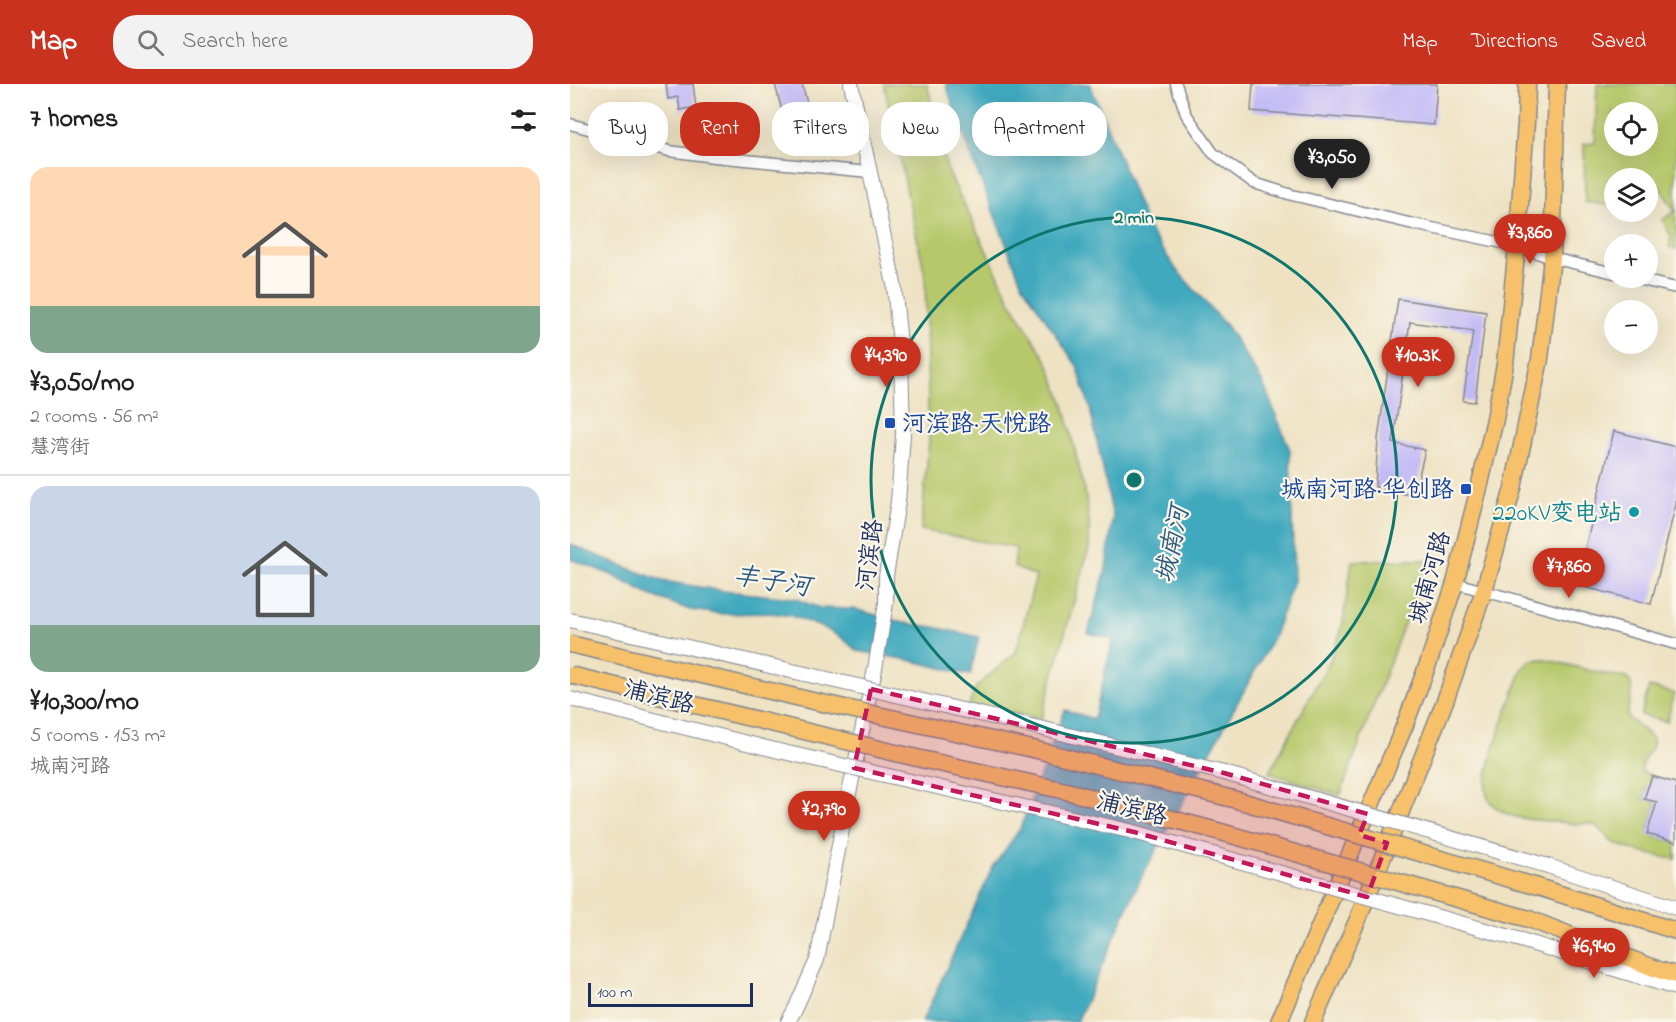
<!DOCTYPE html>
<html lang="en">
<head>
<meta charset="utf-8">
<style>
	body { margin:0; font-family:"Indie Flower","LXGW WenKai TC",sans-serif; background:#f2f2f2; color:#222; height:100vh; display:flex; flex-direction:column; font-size:22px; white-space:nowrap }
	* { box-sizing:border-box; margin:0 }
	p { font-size:20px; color:#767676 }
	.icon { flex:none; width:33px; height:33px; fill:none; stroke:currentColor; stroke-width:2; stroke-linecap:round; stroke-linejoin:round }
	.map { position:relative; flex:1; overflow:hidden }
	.side { display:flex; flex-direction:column; background:#fff; width:570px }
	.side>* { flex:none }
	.banner { position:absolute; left:18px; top:18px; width:570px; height:54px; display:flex; gap:12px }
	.controls { position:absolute; left:1034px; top:18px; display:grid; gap:12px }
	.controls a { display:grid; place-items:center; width:54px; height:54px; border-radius:50%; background:#fff; box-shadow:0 6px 24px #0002; font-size:30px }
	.scale { position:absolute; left:18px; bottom:15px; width:165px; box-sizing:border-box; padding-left:6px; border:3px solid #1b2f5e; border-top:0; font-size:16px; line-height:21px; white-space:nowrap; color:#1b2f5e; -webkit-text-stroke:4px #fbf7ec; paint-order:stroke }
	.price { position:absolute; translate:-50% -51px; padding:0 14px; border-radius:21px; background:#c8321e; color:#fff; font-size:20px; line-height:39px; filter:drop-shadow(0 2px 3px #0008) }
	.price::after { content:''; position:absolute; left:50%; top:36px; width:18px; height:14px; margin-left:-9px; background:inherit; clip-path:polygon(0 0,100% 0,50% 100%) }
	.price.on { background:#222; color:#fff }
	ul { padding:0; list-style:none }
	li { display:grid; align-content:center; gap:12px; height:318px; padding:0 30px }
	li+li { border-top:2px solid #e0e0e0 }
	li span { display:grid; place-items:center; height:186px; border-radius:18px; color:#555 }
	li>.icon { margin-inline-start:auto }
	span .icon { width:108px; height:108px; fill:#fffc; stroke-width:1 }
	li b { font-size:26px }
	h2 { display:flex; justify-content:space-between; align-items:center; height:72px; padding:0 30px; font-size:26px }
	.pill { padding:0 21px; border-radius:24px; background:#fff; box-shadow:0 6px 24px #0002; font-size:21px; line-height:54px }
	.pill.on { background:#c8321e; color:#fff }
	header { display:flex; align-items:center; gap:36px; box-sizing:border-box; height:84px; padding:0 30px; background:#c8321e; color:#fff }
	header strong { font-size:28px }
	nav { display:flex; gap:33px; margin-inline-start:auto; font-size:21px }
	.search { width:420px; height:54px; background:#f2f2f2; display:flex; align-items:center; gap:15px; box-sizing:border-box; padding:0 21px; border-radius:24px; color:#767676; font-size:22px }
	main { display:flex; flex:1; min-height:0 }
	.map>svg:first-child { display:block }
</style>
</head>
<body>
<header>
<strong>Map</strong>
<div class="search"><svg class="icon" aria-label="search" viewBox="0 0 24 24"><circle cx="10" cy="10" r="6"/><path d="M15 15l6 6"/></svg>Search here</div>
<nav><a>Map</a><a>Directions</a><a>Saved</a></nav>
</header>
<main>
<section class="side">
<h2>7 homes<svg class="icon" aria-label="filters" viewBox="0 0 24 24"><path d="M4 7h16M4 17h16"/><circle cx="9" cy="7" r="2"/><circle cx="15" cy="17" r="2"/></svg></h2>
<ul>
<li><span style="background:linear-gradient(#ffd9b3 75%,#7fa58c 0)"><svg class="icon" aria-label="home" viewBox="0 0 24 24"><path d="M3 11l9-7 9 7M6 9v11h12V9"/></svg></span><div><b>¥3,050/mo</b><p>2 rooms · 56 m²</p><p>慧湾街</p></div></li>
<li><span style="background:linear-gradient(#c9d6e8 75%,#7fa58c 0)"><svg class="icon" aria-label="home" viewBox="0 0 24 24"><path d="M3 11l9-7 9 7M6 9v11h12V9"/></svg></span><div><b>¥10,300/mo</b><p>5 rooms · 153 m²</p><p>城南河路</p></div></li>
</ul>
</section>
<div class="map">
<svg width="1106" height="938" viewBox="0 0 1106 938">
	<rect width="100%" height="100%" fill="#fbf7ec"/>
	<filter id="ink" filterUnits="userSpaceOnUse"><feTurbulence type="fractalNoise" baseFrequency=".0167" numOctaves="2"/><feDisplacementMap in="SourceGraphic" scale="12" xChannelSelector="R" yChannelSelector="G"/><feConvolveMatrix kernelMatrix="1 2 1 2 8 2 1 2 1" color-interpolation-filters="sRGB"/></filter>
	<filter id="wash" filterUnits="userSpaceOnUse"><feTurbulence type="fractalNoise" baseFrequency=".008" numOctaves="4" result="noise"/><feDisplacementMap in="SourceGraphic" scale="24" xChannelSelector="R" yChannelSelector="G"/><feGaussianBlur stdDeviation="1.35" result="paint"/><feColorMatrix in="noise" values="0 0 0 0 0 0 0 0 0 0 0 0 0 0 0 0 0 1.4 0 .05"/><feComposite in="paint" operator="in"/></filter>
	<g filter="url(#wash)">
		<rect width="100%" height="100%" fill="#eee2c3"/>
		<g fill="#b7c86b" stroke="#697c64" stroke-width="1.5" fill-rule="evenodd">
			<polygon points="314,0 357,0 377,85 443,222 478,279 494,321 515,408 519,437 519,464 471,635 399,621 406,603 446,568 466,492 444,483 446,464 351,446 359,357 355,191"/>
			<path d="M 1027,0 L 1106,0 L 1106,165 L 1099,163 L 1101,152 L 1092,136 L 1105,127 L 1090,104 L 1077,112 L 1077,94 L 1044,94 L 1044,122 L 1015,118 L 1014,60 L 1025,59 ZM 1077,28 L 1077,62 L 1044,62 L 1044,28 Z"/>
			<polygon points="858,476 770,711 699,689 760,576 772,544 782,477"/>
			<path d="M 975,575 L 1022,587 L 1056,594 L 1061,599 L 1062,609 L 1057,630 L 1059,635 L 1076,648 L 1083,656 L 1082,664 L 1074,675 L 1071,687 L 1082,692 L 1074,715 L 1087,718 L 1077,750 L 1106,758 L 1106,775 C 1089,773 1059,766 1044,759 C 1036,755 1032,744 1024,741 C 1018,738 1011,740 1005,740 C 987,737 969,737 951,734 C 939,732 921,724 917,712 C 909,690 944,610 952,585 L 961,576 Z"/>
			<polygon points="1079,603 1104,609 1097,638 1071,631"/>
		</g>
		<g fill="#3fa9be" stroke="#2d6c8e" stroke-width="1.5">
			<polygon points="376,0 520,0 578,144 606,185 657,243 693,299 720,366 724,497 703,554 570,796 507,938 352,938 423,783 450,745 495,626 524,635 543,555 518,549 536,485 543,433 520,324 507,282 452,200 405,82 383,22"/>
			<polygon points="0,460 50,481 93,497 154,507 223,514 250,524 285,525 334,539 364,543 409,553 400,591 339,576 287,567 272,554 256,545 222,532 201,529 151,530 120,526 75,509 42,491 0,475"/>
		</g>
		<g id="blocks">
			<g fill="#c2baf6">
				<polygon points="96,0 123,0 126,23 110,26 108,13 98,15"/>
				<polygon points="205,0 232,0 242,37 227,41 223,29 213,31"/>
				<polygon points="683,0 867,0 864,41 681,27"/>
				<polygon points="828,215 916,228 905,318 893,317 903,247 840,238 823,359 855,366 844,412 805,403 808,355"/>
				<polygon points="1044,347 1106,363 1106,420 1081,520 1006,501"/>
				<polygon points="1082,692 1106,699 1106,758 1077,750 1087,718 1074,715"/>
			</g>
		</g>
	</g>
	<g filter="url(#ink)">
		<use href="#blocks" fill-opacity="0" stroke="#848890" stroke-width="1.5"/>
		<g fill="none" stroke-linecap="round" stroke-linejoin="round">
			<defs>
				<g id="minor">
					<polyline points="606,0 616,30 643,69 684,99 722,111 843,140 947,162 982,174 1044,189"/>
					<polyline points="0,40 99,67 144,73 299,88"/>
					<polyline points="1063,194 1106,204"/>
					<polyline points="885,499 1106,560"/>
				</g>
				<g id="tertiary">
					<polyline points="978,782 1106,824"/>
					<polyline points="951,856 1106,904"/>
					<polyline points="218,938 225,925 247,876 278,714 305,585 316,519 316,492 328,418 333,351 331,270 324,200 281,0"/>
				</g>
				<g id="primary">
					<polyline points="968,803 1106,847"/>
					<polyline points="959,835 1089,886 1106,891"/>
					<polyline points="709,938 834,643 858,580 885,499 910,400 925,335 935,280 947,162 956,39 957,0"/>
					<polyline points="743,938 788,835 875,617 914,507 943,404 970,275 982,174 987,0"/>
				</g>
			</defs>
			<use href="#minor" stroke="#848890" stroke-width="13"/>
			<use href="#tertiary" stroke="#848890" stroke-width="16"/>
			<use href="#primary" stroke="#848890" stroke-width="19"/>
			<use href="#minor" stroke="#fff" stroke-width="10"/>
			<use href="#tertiary" stroke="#fff" stroke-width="14"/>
			<use href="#primary" stroke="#f6c16b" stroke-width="16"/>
			<defs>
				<g id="tertiary-bridge">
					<polyline points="0,536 470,644 654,689 978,782"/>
					<polyline points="0,615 209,667 564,748 951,856"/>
				</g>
				<g id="primary-bridge">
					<polyline points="0,560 243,617 463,665 667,716 968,803"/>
					<polyline points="0,591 351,675 496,707 651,748 959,835"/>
				</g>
			</defs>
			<use href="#tertiary-bridge" stroke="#848890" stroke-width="16" stroke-linecap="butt"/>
			<use href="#primary-bridge" stroke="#848890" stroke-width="19" stroke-linecap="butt"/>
			<use href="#tertiary-bridge" stroke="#fff" stroke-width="14"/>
			<use href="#primary-bridge" stroke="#f6c16b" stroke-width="16"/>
		</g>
	</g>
	<path fill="#c2185b" fill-opacity="0.2" stroke="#c2185b" stroke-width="4.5" stroke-dasharray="12 8" stroke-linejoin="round" d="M 301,605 L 654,689 L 798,730 L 789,751 L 817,759 L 797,813 L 564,748 L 284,684 Z"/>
	<circle fill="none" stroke="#0f766e" stroke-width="3" cx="564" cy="396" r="263"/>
	<g fill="#1a4fb4" stroke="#fbf7ec" stroke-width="2">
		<rect x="314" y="333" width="12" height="12" rx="3"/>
		<rect x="890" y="399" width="12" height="12" rx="3"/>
	</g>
	<circle fill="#0f9aa8" stroke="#fbf7ec" stroke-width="2" cx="1064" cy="428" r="6"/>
	<g text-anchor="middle" stroke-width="4.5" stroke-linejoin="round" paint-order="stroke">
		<g font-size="24" fill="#164399" stroke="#fbf7ec" text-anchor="start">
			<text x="332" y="347">河滨路·天悦路</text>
			<text x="884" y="413" text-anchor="end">城南河路·华创路</text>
		</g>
		<g font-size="24" fill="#0d838f" stroke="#fbf7ec" text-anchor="end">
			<text x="1052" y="436">220KV变电站</text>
		</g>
		<g font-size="24" fill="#1b2f5e" stroke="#fbf7ec">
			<text transform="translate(299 471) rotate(-83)" y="8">河滨路</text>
			<text transform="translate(859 493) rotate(-74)" y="8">城南河路</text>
			<text transform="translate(89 612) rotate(14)" y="8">浦滨路</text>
			<text transform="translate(562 724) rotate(14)" y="8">浦滨路</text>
		</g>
		<g font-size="26" font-style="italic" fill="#285a80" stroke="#fbf7ec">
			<text transform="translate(601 460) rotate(-78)" y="9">城南河</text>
			<text transform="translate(202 496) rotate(9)" y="9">丰子河</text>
		</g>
	</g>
	<circle cx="564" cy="396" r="9" fill="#0f766e" stroke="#fbf7ec" stroke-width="3"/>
	<g font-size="18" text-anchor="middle" font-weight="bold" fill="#0f766e" stroke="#fbf7ec" stroke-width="4.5" stroke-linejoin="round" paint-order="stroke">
		<text x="564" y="139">2 min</text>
	</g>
</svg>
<div class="controls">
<a><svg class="icon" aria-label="locate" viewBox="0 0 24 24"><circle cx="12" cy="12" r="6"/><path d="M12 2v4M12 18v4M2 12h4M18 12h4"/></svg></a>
<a><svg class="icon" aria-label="layers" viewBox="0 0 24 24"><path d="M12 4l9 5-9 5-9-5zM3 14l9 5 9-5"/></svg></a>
<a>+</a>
<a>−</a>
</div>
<div class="scale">100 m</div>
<b class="price on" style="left:762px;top:106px">¥3,050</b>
<b class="price" style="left:960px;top:181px">¥3,860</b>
<b class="price" style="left:316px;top:304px">¥4,390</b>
<b class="price" style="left:848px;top:304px">¥10.3K</b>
<b class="price" style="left:999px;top:515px">¥7,860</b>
<b class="price" style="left:254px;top:758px">¥2,790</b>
<b class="price" style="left:1024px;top:895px">¥6,940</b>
<div class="banner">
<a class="pill">Buy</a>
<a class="pill on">Rent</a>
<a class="pill">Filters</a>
<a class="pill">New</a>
<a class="pill">Apartment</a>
</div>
</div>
</main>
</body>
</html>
